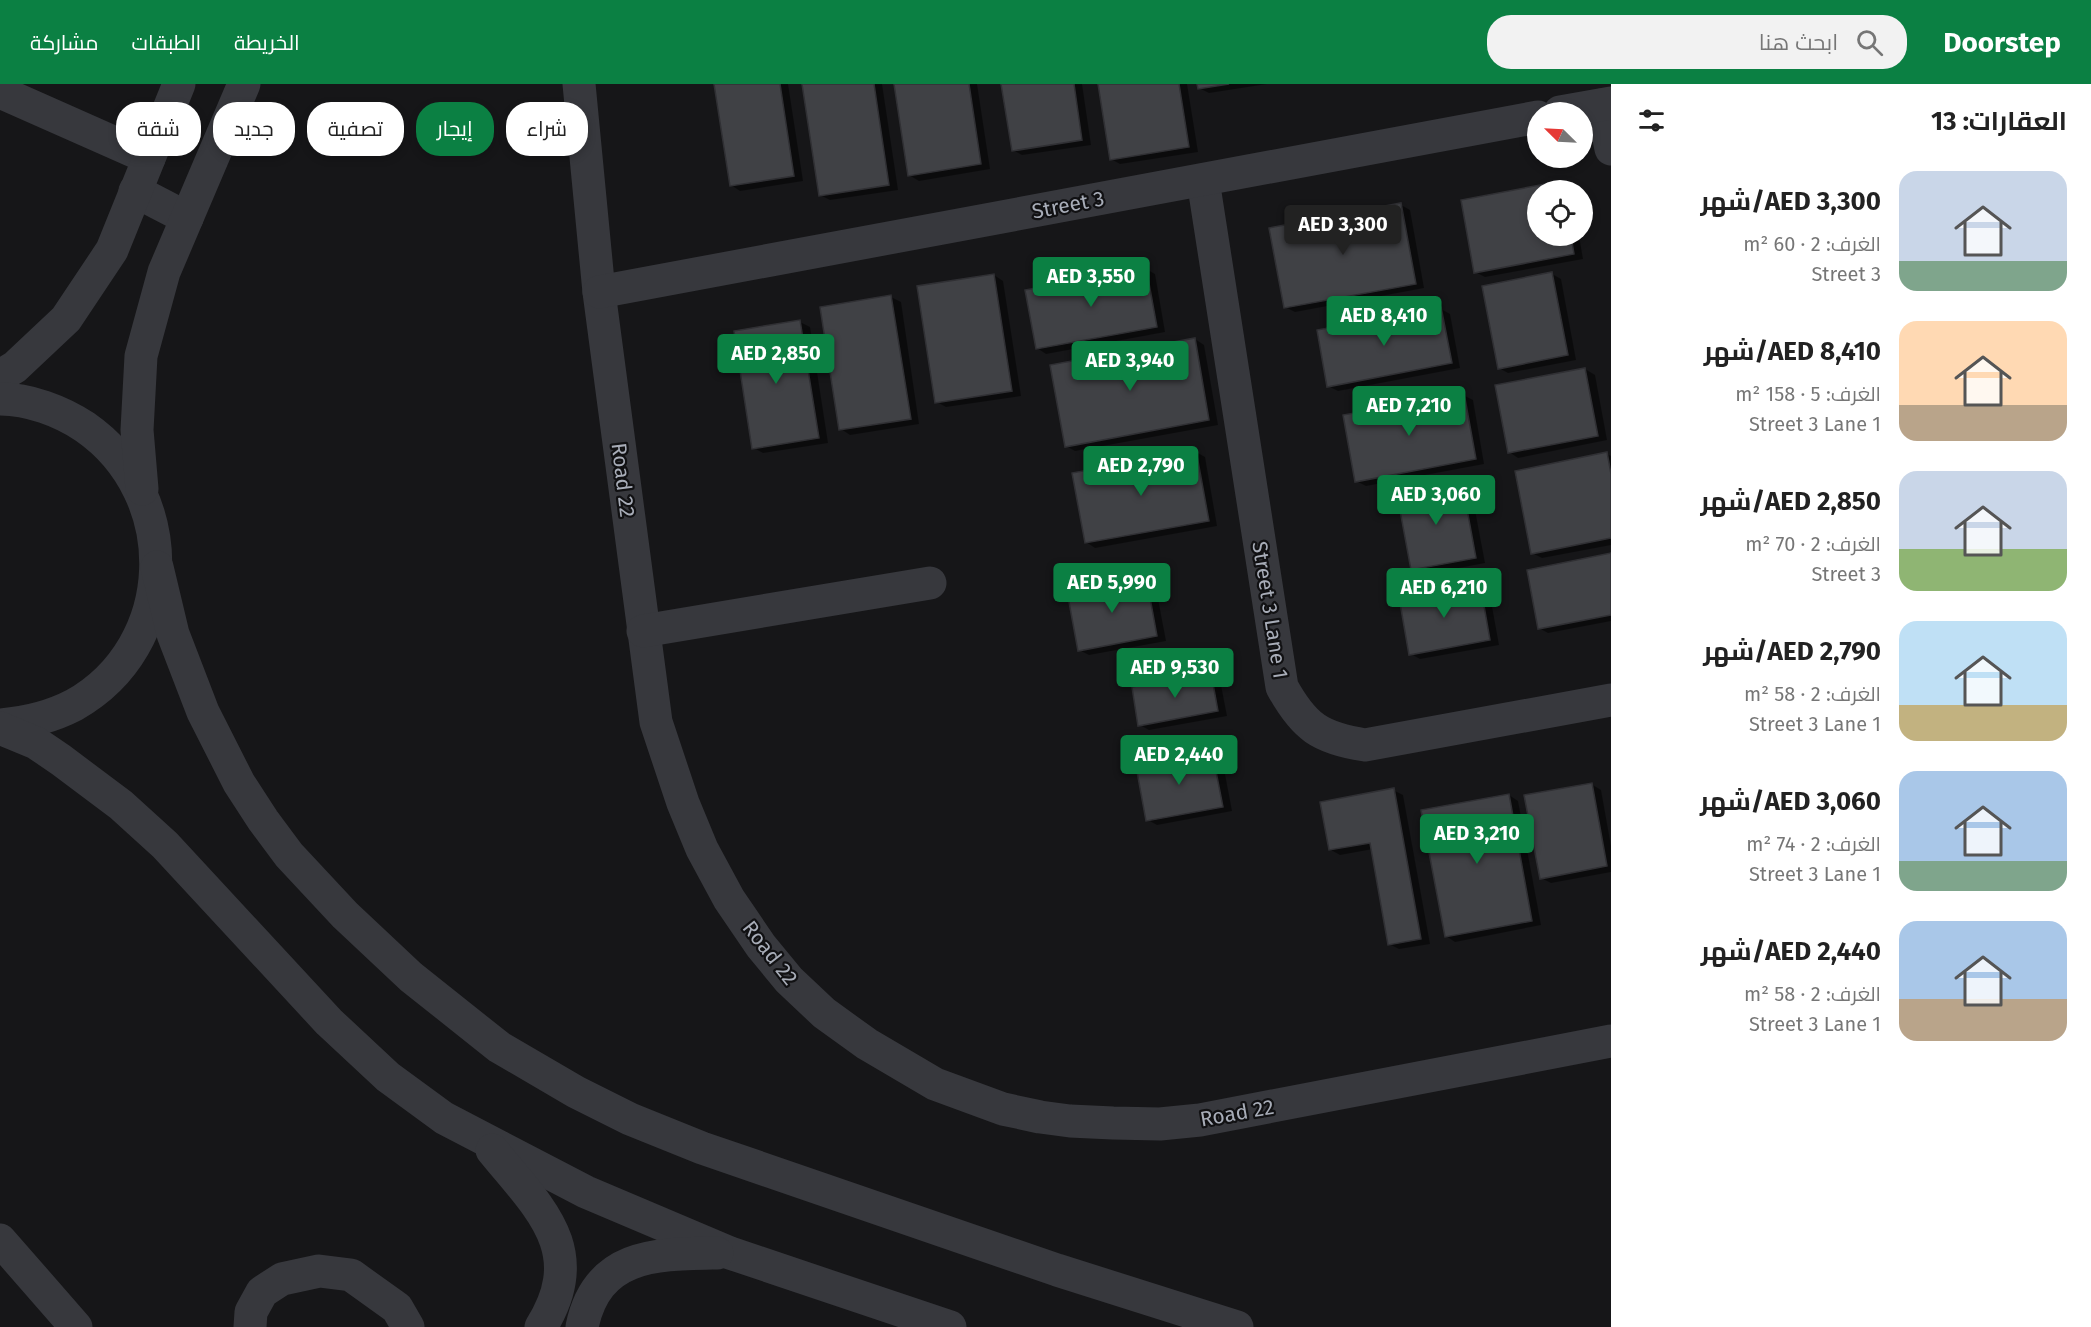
<!DOCTYPE html>
<html lang="ar">
<head>
<meta charset="utf-8">
<style>
	body { margin:0; font-family:"Fira Sans",Cairo,sans-serif; background:#f2f2f2; color:#222; direction:rtl; height:100vh; display:flex; flex-direction:column; font-size:22px; white-space:nowrap }
	* { box-sizing:border-box; margin:0 }
	p { font-size:20px; color:#767676 }
	.icon { flex:none; width:33px; height:33px; fill:none; stroke:currentColor; stroke-width:2; stroke-linecap:round; stroke-linejoin:round }
	.map { position:relative; flex:1; overflow:hidden; direction:ltr }
	.side { display:flex; flex-direction:column; background:#fff; width:480px }
	.side>* { flex:none }
	.top-card { position:absolute; left:18px; top:18px; width:570px; height:54px; direction:rtl; display:flex; gap:12px }
	.needle { width:39px; rotate:294deg }
	.controls { position:absolute; left:1527px; top:18px; display:grid; gap:12px }
	.controls a { display:grid; place-items:center; width:66px; height:66px; border-radius:50%; background:#fff; box-shadow:0 3px 9px #0003; font-size:30px }
	.price { position:absolute; translate:-50% -51px; padding:0 14px; border-radius:6px; background:#0b8043; color:#fff; font-size:20px; line-height:39px; filter:drop-shadow(0 2px 3px #0008) }
	.price::after { content:''; position:absolute; left:50%; top:36px; width:18px; height:14px; margin-left:-9px; background:inherit; clip-path:polygon(0 0,100% 0,50% 100%) }
	.price.on { background:#222; color:#fff }
	ul { padding:0; list-style:none }
	li { display:flex; align-items:center; gap:18px; height:150px; padding:0 24px }
	li span { display:grid; place-items:center; flex:none; width:168px; height:120px; border-radius:18px; color:#555 }
	li>.icon { margin-inline-start:auto }
	span .icon { width:72px; height:72px; fill:#fffc; stroke-width:1 }
	li b { font-size:26px }
	h2 { display:flex; justify-content:space-between; align-items:center; height:72px; padding:0 24px; font-size:26px }
	.chip { padding:0 21px; border-radius:24px; background:#fff; box-shadow:0 3px 9px #0003; font-size:21px; line-height:54px }
	.chip.on { background:#0b8043; color:#fff }
	header { display:flex; align-items:center; gap:36px; box-sizing:border-box; height:84px; padding:0 30px; background:#0b8043; color:#fff }
	header strong { font-size:28px }
	nav { display:flex; gap:33px; margin-inline-start:auto; font-size:21px }
	.search { width:420px; height:54px; background:#f2f2f2; display:flex; align-items:center; gap:15px; box-sizing:border-box; padding:0 21px; border-radius:24px; color:#767676; font-size:22px }
	main { display:flex; flex:1; min-height:0 }
	.map>svg:first-child { display:block }
</style>
</head>
<body>
<header>
<strong>Doorstep</strong>
<div class="search"><svg class="icon" aria-label="search" viewBox="0 0 24 24"><circle cx="10" cy="10" r="6"/><path d="M15 15l6 6"/></svg>ابحث هنا</div>
<nav><a>الخريطة</a><a>الطبقات</a><a>مشاركة</a></nav>
</header>
<main>
<section class="side">
<h2>العقارات: 13<svg class="icon" aria-label="filters" viewBox="0 0 24 24"><path d="M4 7h16M4 17h16"/><circle cx="9" cy="7" r="2"/><circle cx="15" cy="17" r="2"/></svg></h2>
<ul>
<li><span style="background:linear-gradient(#c9d6e8 75%,#7fa58c 0)"><svg class="icon" aria-label="home" viewBox="0 0 24 24"><path d="M3 11l9-7 9 7M6 9v11h12V9"/></svg></span><div><b>AED 3,300/شهر</b><p>الغرف: 2 · 60 m²</p><p>Street 3</p></div></li>
<li><span style="background:linear-gradient(#ffd9b3 70%,#b9a48a 0)"><svg class="icon" aria-label="home" viewBox="0 0 24 24"><path d="M3 11l9-7 9 7M6 9v11h12V9"/></svg></span><div><b>AED 8,410/شهر</b><p>الغرف: 5 · 158 m²</p><p>Street 3 Lane 1</p></div></li>
<li><span style="background:linear-gradient(#c9d6e8 65%,#8fb573 0)"><svg class="icon" aria-label="home" viewBox="0 0 24 24"><path d="M3 11l9-7 9 7M6 9v11h12V9"/></svg></span><div><b>AED 2,850/شهر</b><p>الغرف: 2 · 70 m²</p><p>Street 3</p></div></li>
<li><span style="background:linear-gradient(#bfe0f5 70%,#c2b280 0)"><svg class="icon" aria-label="home" viewBox="0 0 24 24"><path d="M3 11l9-7 9 7M6 9v11h12V9"/></svg></span><div><b>AED 2,790/شهر</b><p>الغرف: 2 · 58 m²</p><p>Street 3 Lane 1</p></div></li>
<li><span style="background:linear-gradient(#a9c7e8 75%,#7fa58c 0)"><svg class="icon" aria-label="home" viewBox="0 0 24 24"><path d="M3 11l9-7 9 7M6 9v11h12V9"/></svg></span><div><b>AED 3,060/شهر</b><p>الغرف: 2 · 74 m²</p><p>Street 3 Lane 1</p></div></li>
<li><span style="background:linear-gradient(#a9c7e8 65%,#b9a48a 0)"><svg class="icon" aria-label="home" viewBox="0 0 24 24"><path d="M3 11l9-7 9 7M6 9v11h12V9"/></svg></span><div><b>AED 2,440/شهر</b><p>الغرف: 2 · 58 m²</p><p>Street 3 Lane 1</p></div></li>
</ul>
</section>
<div class="map">
<svg width="1611" height="1243" viewBox="0 0 1611 1243">
	<rect width="100%" height="100%" fill="#161618"/>
	<g fill="#0007">
		<polygon points="716,0 788,0 803,97 740,107 731,101"/>
		<polygon points="803,0 882,0 898,106 830,116 820,111"/>
		<polygon points="895,0 977,0 990,85 919,97 909,91"/>
		<polygon points="1003,0 1082,0 1091,61 1022,71 1013,66"/>
		<polygon points="1099,0 1187,0 1198,68 1120,80 1111,75"/>
		<polygon points="1199,0 1267,0 1209,9 1199,4"/>
		<polygon points="1561,99 1570,104 1571,106 1538,106 1538,152 1579,152 1583,175 1485,193 1475,188 1462,117"/>
		<polygon points="1401,121 1410,126 1424,204 1295,228 1285,223"/>
		<polygon points="1146,185 1155,190 1165,248 1046,270 1037,264"/>
		<polygon points="1552,190 1561,195 1576,276 1508,289 1499,284"/>
		<polygon points="994,191 1003,197 1021,312 946,323 937,318"/>
		<polygon points="891,213 901,218 919,340 850,351 841,345"/>
		<polygon points="1441,225 1450,230 1460,284 1338,307 1328,302"/>
		<polygon points="800,238 810,243 828,359 763,369 754,364"/>
		<polygon points="1195,255 1204,261 1218,341 1075,367 1066,362"/>
		<polygon points="1585,285 1595,291 1607,356 1518,374 1509,368"/>
		<polygon points="1463,311 1473,316 1484,380 1366,402 1356,397"/>
		<polygon points="1196,368 1205,373 1217,442 1095,464 1086,458"/>
		<polygon points="1607,370 1611,372 1611,461 1542,474 1532,469"/>
		<polygon points="1462,399 1471,405 1485,479 1422,491 1413,485"/>
		<polygon points="1611,471 1611,537 1548,549 1539,544"/>
		<polygon points="1146,494 1155,499 1166,557 1089,571 1079,566"/>
		<polygon points="1480,500 1489,506 1499,561 1420,575 1411,570"/>
		<polygon points="1210,590 1220,596 1227,632 1149,646 1140,641"/>
		<polygon points="1212,669 1222,674 1232,727 1157,741 1148,736"/>
		<polygon points="1591,700 1601,706 1611,762 1611,788 1551,799 1541,794"/>
		<polygon points="1393,706 1403,711 1430,860 1399,865 1389,860 1373,765 1340,771 1331,766"/>
		<polygon points="1509,711 1518,717 1541,841 1455,858 1446,852"/>
	</g>
	<g fill="#404145" stroke="#303034" stroke-width="1.5">
		<polygon points="714,0 780,0 794,92 730,102"/>
		<polygon points="802,0 874,0 889,101 819,112"/>
		<polygon points="894,0 969,0 981,80 908,92"/>
		<polygon points="1001,0 1074,0 1082,56 1012,67"/>
		<polygon points="1098,0 1179,0 1189,63 1110,76"/>
		<polygon points="1197,0 1229,0 1198,5"/>
		<polygon points="1561,97 1563,106 1538,106 1538,152 1571,152 1574,170 1474,189 1461,116"/>
		<polygon points="1401,119 1416,200 1284,224 1269,144"/>
		<polygon points="1146,183 1157,243 1036,265 1025,206"/>
		<polygon points="1552,188 1568,271 1498,285 1482,202"/>
		<polygon points="994,190 1012,307 935,319 917,202"/>
		<polygon points="891,211 911,335 839,346 820,223"/>
		<polygon points="1441,223 1452,279 1327,303 1317,246"/>
		<polygon points="800,236 819,354 752,365 734,247"/>
		<polygon points="1195,254 1209,336 1065,363 1050,281"/>
		<polygon points="1585,284 1598,352 1508,369 1495,301"/>
		<polygon points="1464,309 1476,375 1355,398 1343,331"/>
		<polygon points="1196,366 1209,437 1085,459 1072,389"/>
		<polygon points="1607,368 1611,390 1611,454 1531,470 1515,387"/>
		<polygon points="1462,398 1476,474 1411,486 1397,410"/>
		<polygon points="1611,469 1611,531 1538,545 1527,486"/>
		<polygon points="1146,492 1157,552 1078,567 1067,507"/>
		<polygon points="1480,499 1490,556 1409,571 1399,513"/>
		<polygon points="1211,589 1218,627 1138,642 1132,603"/>
		<polygon points="1212,667 1223,723 1146,737 1136,682"/>
		<polygon points="1592,699 1607,782 1540,795 1524,711"/>
		<polygon points="1394,704 1421,855 1388,861 1370,759 1329,766 1320,718"/>
		<polygon points="1509,710 1532,837 1445,853 1421,726"/>
	</g>
	<g fill="none" stroke-linecap="round" stroke-linejoin="round">
		<g stroke="#37383d" stroke-width="33">
			<polyline points="579,0 599,208 656,638 683,719 702,765 729,815 761,862 789,896 824,929 867,960 935,1000 1003,1025 1040,1033 1070,1037 1113,1039 1160,1040 1200,1036 1611,957"/>
			<polyline points="0,8 149,74"/>
			<polyline points="1602,21 1611,65"/>
			<polyline points="1560,28 1611,19"/>
			<path d="M 1203,96 L 1282,603 C 1304,643 1320,654 1365,661 L 1611,616"/>
			<polyline points="135,107 187,134"/>
			<polyline points="599,208 1538,33"/>
			<polyline points="0,292 15,283 66,235 112,166 179,0"/>
			<path d="M 0,315 C 29,315 61,327 85,343 C 183,411 179,562 74,621 C 51,633 26,639 0,641"/>
			<polyline points="142,405 137,346 141,272 164,188 244,0"/>
			<polyline points="157,483 173,550 203,628 239,699 263,736 289,771 345,831 411,893 499,963 576,1008 630,1035 702,1064 1057,1186 1237,1243"/>
			<polyline points="643,547 930,499"/>
			<polyline points="0,644 36,659 61,676 121,721 165,761 329,938 388,993 444,1034 586,1108 730,1169 950,1243"/>
			<path d="M 492,1066 C 539,1124 589,1166 541,1243"/>
			<polyline points="0,1156 76,1243"/>
			<polyline points="250,1243 251,1228 262,1208 282,1195 319,1187 351,1191 397,1224 408,1243"/>
			<path d="M 582,1243 C 597,1169 656,1170 717,1169"/>
		</g>
	</g>
	<g text-anchor="middle" stroke-width="4.5" stroke-linejoin="round" paint-order="stroke">
		<g font-size="21" fill="#a8adb8" stroke="#111113">
			<text transform="translate(1068 121) rotate(-11)" y="7">Street 3</text>
			<text transform="translate(623 396) rotate(83)" y="7">Road 22</text>
			<text transform="translate(1270 526) rotate(81)" y="7">Street 3 Lane 1</text>
			<text transform="translate(770 869) rotate(52)" y="7">Road 22</text>
			<text transform="translate(1237 1029) rotate(-10)" y="7">Road 22</text>
		</g>
	</g>
</svg>
<div class="controls">
<a><svg class="needle" viewBox="-14 -14 28 28"><path d="M0-13l5 13h-10z" fill="#e53935"/><path d="M0 13l5-13h-10z" fill="#767676"/></svg></a>
<a><svg class="icon" aria-label="locate" viewBox="0 0 24 24"><circle cx="12" cy="12" r="6"/><path d="M12 2v4M12 18v4M2 12h4M18 12h4"/></svg></a>
</div>
<b class="price on" style="left:1343px;top:172px">AED 3,300</b>
<b class="price" style="left:1091px;top:224px">AED 3,550</b>
<b class="price" style="left:1384px;top:263px">AED 8,410</b>
<b class="price" style="left:776px;top:301px">AED 2,850</b>
<b class="price" style="left:1130px;top:308px">AED 3,940</b>
<b class="price" style="left:1409px;top:353px">AED 7,210</b>
<b class="price" style="left:1141px;top:413px">AED 2,790</b>
<b class="price" style="left:1436px;top:442px">AED 3,060</b>
<b class="price" style="left:1112px;top:530px">AED 5,990</b>
<b class="price" style="left:1444px;top:535px">AED 6,210</b>
<b class="price" style="left:1175px;top:615px">AED 9,530</b>
<b class="price" style="left:1179px;top:702px">AED 2,440</b>
<b class="price" style="left:1477px;top:781px">AED 3,210</b>
<div class="top-card">
<a class="chip">شراء</a>
<a class="chip on">إيجار</a>
<a class="chip">تصفية</a>
<a class="chip">جديد</a>
<a class="chip">شقة</a>
</div>
</div>
</main>
</body>
</html>
